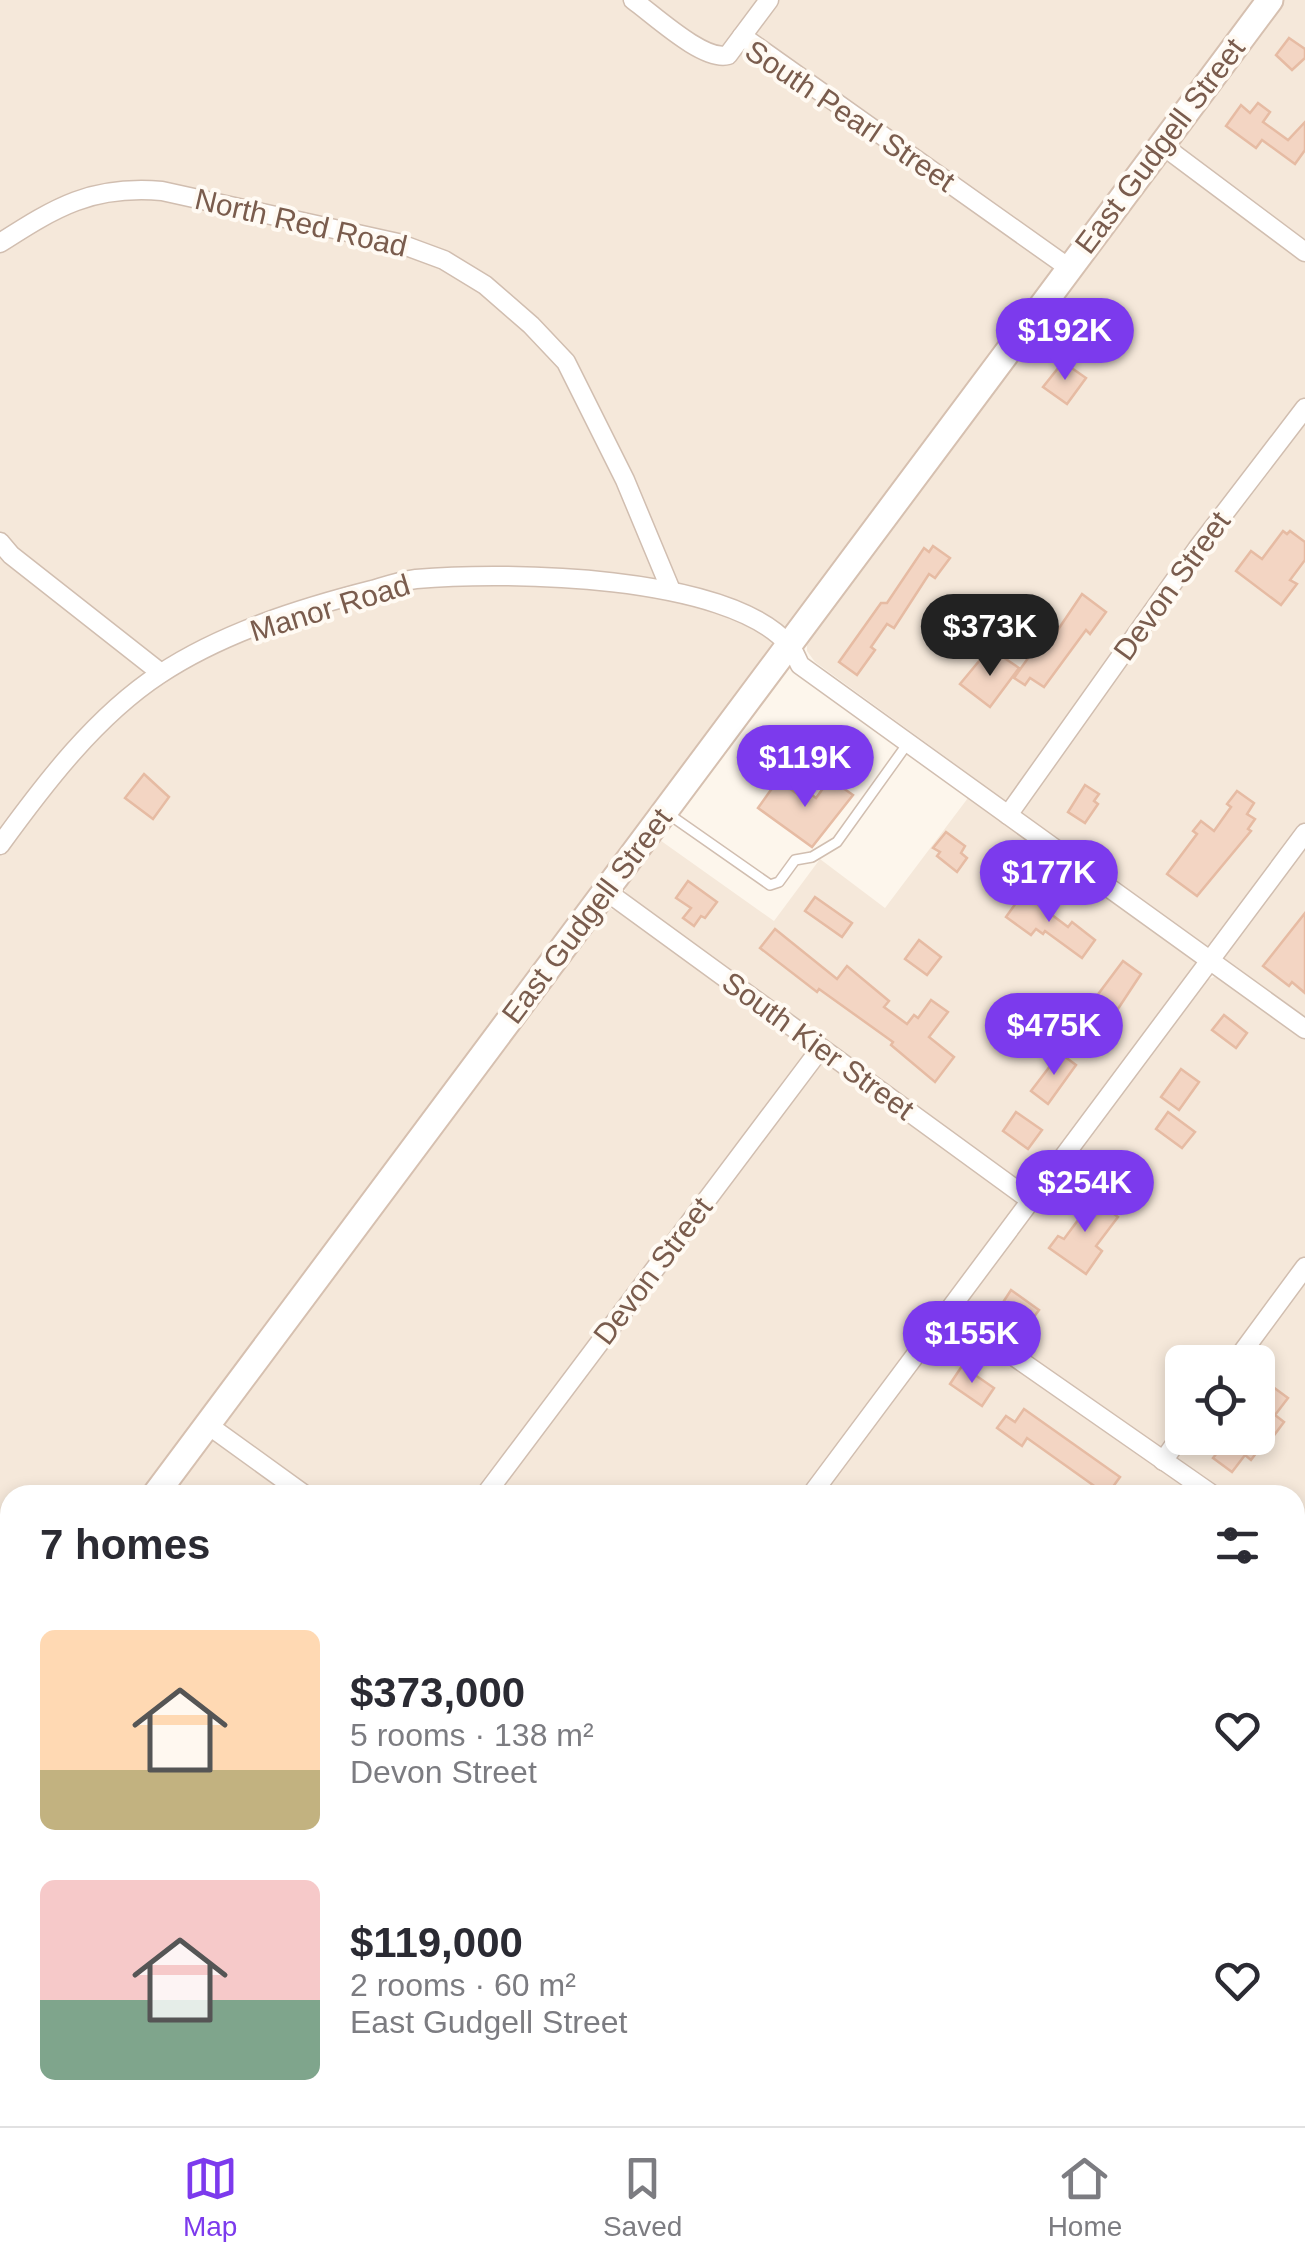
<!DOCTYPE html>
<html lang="en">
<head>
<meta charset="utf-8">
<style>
	body { margin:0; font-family:Helvetica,sans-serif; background:#f2f2f3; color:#2b2b33; height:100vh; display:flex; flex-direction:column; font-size:38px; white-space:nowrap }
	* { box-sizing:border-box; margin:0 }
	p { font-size:32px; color:#7c7c81 }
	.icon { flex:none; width:55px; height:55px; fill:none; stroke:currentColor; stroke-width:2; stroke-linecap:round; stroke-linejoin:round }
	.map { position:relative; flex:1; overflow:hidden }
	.details { position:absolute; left:0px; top:1485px; width:1305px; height:642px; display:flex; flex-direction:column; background:#fff; border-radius:30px 30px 0 0; box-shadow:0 5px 15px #0003 }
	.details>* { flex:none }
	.tools { position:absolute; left:1165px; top:1345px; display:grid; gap:20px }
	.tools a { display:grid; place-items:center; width:110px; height:110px; border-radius:15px; background:#fff; box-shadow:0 5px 15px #0003; font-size:50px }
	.price { position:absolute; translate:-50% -85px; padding:0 22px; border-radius:35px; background:#7c3aed; color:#fff; font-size:32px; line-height:65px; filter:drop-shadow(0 2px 5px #0008) }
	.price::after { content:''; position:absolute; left:50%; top:60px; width:30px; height:22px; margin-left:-15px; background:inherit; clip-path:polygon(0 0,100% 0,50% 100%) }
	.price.active { background:#222; color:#fff }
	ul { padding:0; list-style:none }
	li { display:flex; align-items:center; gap:30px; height:250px; padding:0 40px }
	li span { display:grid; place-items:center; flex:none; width:280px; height:200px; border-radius:15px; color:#555 }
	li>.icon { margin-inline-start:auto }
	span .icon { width:120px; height:120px; fill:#fffc; stroke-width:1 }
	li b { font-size:42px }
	h2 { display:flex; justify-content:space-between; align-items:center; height:120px; padding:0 40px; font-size:42px }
	.menu { display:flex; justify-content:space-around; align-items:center; height:140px; border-top:2px solid #e1e1e2; background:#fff; font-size:28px; color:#7c7c81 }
	.menu a { display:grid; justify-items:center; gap:5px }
	.menu .active { color:#7c3aed }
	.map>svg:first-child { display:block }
</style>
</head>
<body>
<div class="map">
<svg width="1305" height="2126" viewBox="0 0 1305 2126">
	<rect width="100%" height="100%" fill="#fdf6ec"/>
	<g fill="#f5e8da" fill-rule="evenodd">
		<polygon points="0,0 1259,0 142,1495 10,1495 10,1671 0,1684"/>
		<polygon points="1284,0 1305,0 1305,1018 1208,948 1047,1168 1037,1177 1017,1179 631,900 625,891 628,877 657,838 774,921 820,859 885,908 980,782 815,662 807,651 807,642 891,523"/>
		<polygon points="610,909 619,911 1017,1201 1016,1211 803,1495 166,1495 600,915"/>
		<path d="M 1214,977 L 1222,979 L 1305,1039 L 1305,2126 L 0,2126 L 0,1717 L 10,1703 L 10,2118 L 1295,2118 L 1295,1495 L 823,1495 L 1204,981 ZM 1182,1362 L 1258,1362 L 1258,1438 L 1182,1438 Z"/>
	</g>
	<g fill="#f3d5c3" stroke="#e6bba3" stroke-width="2.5">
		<polygon points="1289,38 1305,49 1305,58 1292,70 1276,55"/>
		<polygon points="1258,103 1270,112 1263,122 1288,140 1305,122 1305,150 1295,164 1262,140 1256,148 1226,126 1241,105 1250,113"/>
		<polygon points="1063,362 1086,378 1067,404 1043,387"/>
		<polygon points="1283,531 1287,534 1290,531 1305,542 1305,560 1290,580 1297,584 1281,605 1236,571 1251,551 1262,559"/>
		<polygon points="933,546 950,558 935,578 929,574 894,628 887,624 871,647 875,650 857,675 839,662 881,603 887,603 924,548 929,552"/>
		<polygon points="1082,594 1106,612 1090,634 1086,630 1044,687 1030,678 1025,685 1014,678 1038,644 1045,649"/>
		<polygon points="997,653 1019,668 990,707 960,684 980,660 988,666"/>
		<polygon points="144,774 169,797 153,819 125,798"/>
		<polygon points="830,779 853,795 812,847 758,808 778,780 807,801 812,795 816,798"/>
		<polygon points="1085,785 1099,794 1094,801 1098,804 1085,823 1068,812"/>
		<polygon points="1237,791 1254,803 1247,814 1255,819 1248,829 1251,831 1197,896 1167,874 1197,834 1193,831 1201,821 1214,831 1231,807 1227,804"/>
		<polygon points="946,832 965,846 961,853 967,858 957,872 937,856 940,852 933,848"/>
		<polygon points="688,881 717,902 705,918 701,916 694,926 683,918 691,908 676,898"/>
		<polygon points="1023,893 1068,927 1072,922 1095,940 1082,958 1045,931 1043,934 1036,929 1031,935 1006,917"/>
		<polygon points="815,897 852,923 842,937 805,911"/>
		<polygon points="1305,913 1305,993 1292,982 1289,986 1263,966"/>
		<polygon points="775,929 837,979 847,966 889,1001 884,1007 907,1024 914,1015 918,1018 931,1000 948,1012 929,1037 954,1057 935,1082 891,1045 893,1042 819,989 817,992 760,948"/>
		<polygon points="919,940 941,957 927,975 905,959"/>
		<polygon points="1123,961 1141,974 1108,1024 1087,1009"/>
		<polygon points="1224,1015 1247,1033 1236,1048 1212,1030"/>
		<polygon points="1060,1053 1076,1065 1048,1104 1031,1091"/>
		<polygon points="1181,1069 1199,1082 1179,1110 1161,1097"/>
		<polygon points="1016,1112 1042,1130 1028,1149 1003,1131"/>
		<polygon points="1168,1112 1195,1132 1182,1148 1156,1129"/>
		<polygon points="1089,1195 1118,1217 1096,1246 1102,1251 1086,1274 1049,1248 1058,1236 1064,1239 1081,1216 1077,1212"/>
		<polygon points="1011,1290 1039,1310 1027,1326 1000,1307"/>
		<polygon points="962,1366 994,1388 982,1406 950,1384"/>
		<polygon points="1269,1384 1288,1398 1275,1415 1284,1422 1275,1434 1272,1432 1251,1460 1245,1455 1232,1472 1213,1458 1229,1438 1258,1438 1258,1400"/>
		<polygon points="1024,1409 1120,1477 1107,1495 1027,1438 1022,1446 997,1428 1006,1416 1015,1422"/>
	</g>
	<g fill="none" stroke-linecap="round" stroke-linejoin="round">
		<defs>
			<polyline id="lane" points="667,813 770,885 779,882 795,860 812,857 837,842 908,743"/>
			<g id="street">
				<path d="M 633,0 C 654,15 704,62 728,55 L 769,0"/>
				<polyline points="742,36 1069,268"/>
				<polyline points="1162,145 1305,252"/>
				<path d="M 0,243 C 56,207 92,185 162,191 L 398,243 L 444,260 L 485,285 L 531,325 L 566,362 L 625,480 L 670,588"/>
				<polyline points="0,542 11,555 161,673"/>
				<polyline points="1008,815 1197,549 1305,408"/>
				<path d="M 0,845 C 45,783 96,716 160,674 C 222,633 301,608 372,590 C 386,586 401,581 416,579 C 505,571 728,574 789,645 C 794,650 797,659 800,665 L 1305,1029"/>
				<polyline points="606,891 1030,1200"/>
				<polyline points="949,1311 1213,1495"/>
				<polyline points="1235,1362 1305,1267"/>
				<polyline points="208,1425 305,1495"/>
				<polyline points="1163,1461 1182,1434"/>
				<polyline points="485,1495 821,1048"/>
				<polyline points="811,1495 1305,833"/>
				<polyline points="1295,1552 1305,1558"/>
				<polyline points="1295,1878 1305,1885"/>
				<polyline points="437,2118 449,2126"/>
				<polyline points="1018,2118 1030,2126"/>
			</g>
			<g id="secondary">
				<polyline points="155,1495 1270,0"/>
				<polyline points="0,1700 10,1687"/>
			</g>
		</defs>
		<use href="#lane" stroke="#d1beb0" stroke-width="12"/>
		<use href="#street" stroke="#d1beb0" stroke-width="21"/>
		<use href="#secondary" stroke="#d6c0b0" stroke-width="29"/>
		<use href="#lane" stroke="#fff" stroke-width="9"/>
		<use href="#street" stroke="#fff" stroke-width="18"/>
		<use href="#secondary" stroke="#fff" stroke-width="25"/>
	</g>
	<g text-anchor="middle" stroke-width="8" stroke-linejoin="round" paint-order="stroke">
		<g font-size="30" fill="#7a5c4d" stroke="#fffaf3">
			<text transform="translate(850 116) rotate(34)" y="10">South Pearl Street</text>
			<text transform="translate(1160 146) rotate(-53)" y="10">East Gudgell Street</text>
			<text transform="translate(301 223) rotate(13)" y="10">North Red Road</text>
			<text transform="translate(1172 586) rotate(-54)" y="10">Devon Street</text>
			<text transform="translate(330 608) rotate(-17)" y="10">Manor Road</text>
			<text transform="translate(587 916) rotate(-53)" y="10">East Gudgell Street</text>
			<text transform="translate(818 1046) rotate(36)" y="10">South Kier Street</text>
			<text transform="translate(653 1271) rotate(-53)" y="10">Devon Street</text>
		</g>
	</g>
</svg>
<div class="tools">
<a><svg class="icon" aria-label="locate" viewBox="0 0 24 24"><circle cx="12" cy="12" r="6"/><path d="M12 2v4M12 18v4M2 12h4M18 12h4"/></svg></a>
</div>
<b class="price" style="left:1065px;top:383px">$192K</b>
<b class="price active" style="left:990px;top:679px">$373K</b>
<b class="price" style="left:805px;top:810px">$119K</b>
<b class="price" style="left:1049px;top:925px">$177K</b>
<b class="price" style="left:1054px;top:1078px">$475K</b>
<b class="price" style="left:1085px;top:1235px">$254K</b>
<b class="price" style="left:972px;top:1386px">$155K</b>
<section class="details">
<h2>7 homes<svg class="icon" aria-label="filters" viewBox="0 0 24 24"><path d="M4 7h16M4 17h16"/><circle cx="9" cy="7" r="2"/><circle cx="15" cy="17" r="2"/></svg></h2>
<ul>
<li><span style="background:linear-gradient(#ffd9b3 70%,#c2b280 0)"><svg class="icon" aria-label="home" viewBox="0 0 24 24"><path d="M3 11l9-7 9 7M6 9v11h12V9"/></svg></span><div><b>$373,000</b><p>5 rooms · 138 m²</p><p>Devon Street</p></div><svg class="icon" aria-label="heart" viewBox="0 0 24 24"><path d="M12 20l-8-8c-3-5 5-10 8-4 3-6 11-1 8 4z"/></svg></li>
<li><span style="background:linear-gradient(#f6c9c9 60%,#7fa58c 0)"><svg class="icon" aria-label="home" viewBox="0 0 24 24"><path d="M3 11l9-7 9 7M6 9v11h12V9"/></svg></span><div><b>$119,000</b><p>2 rooms · 60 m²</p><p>East Gudgell Street</p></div><svg class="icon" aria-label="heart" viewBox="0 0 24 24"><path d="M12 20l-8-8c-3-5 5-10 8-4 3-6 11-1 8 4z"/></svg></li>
</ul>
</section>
</div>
<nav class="menu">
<a class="active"><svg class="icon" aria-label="map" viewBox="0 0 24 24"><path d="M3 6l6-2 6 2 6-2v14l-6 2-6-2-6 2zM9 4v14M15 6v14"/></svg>Map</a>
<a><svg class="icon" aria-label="saved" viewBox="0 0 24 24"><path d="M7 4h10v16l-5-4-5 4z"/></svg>Saved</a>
<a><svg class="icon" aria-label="home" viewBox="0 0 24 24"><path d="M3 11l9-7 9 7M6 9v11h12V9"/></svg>Home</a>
</nav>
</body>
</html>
